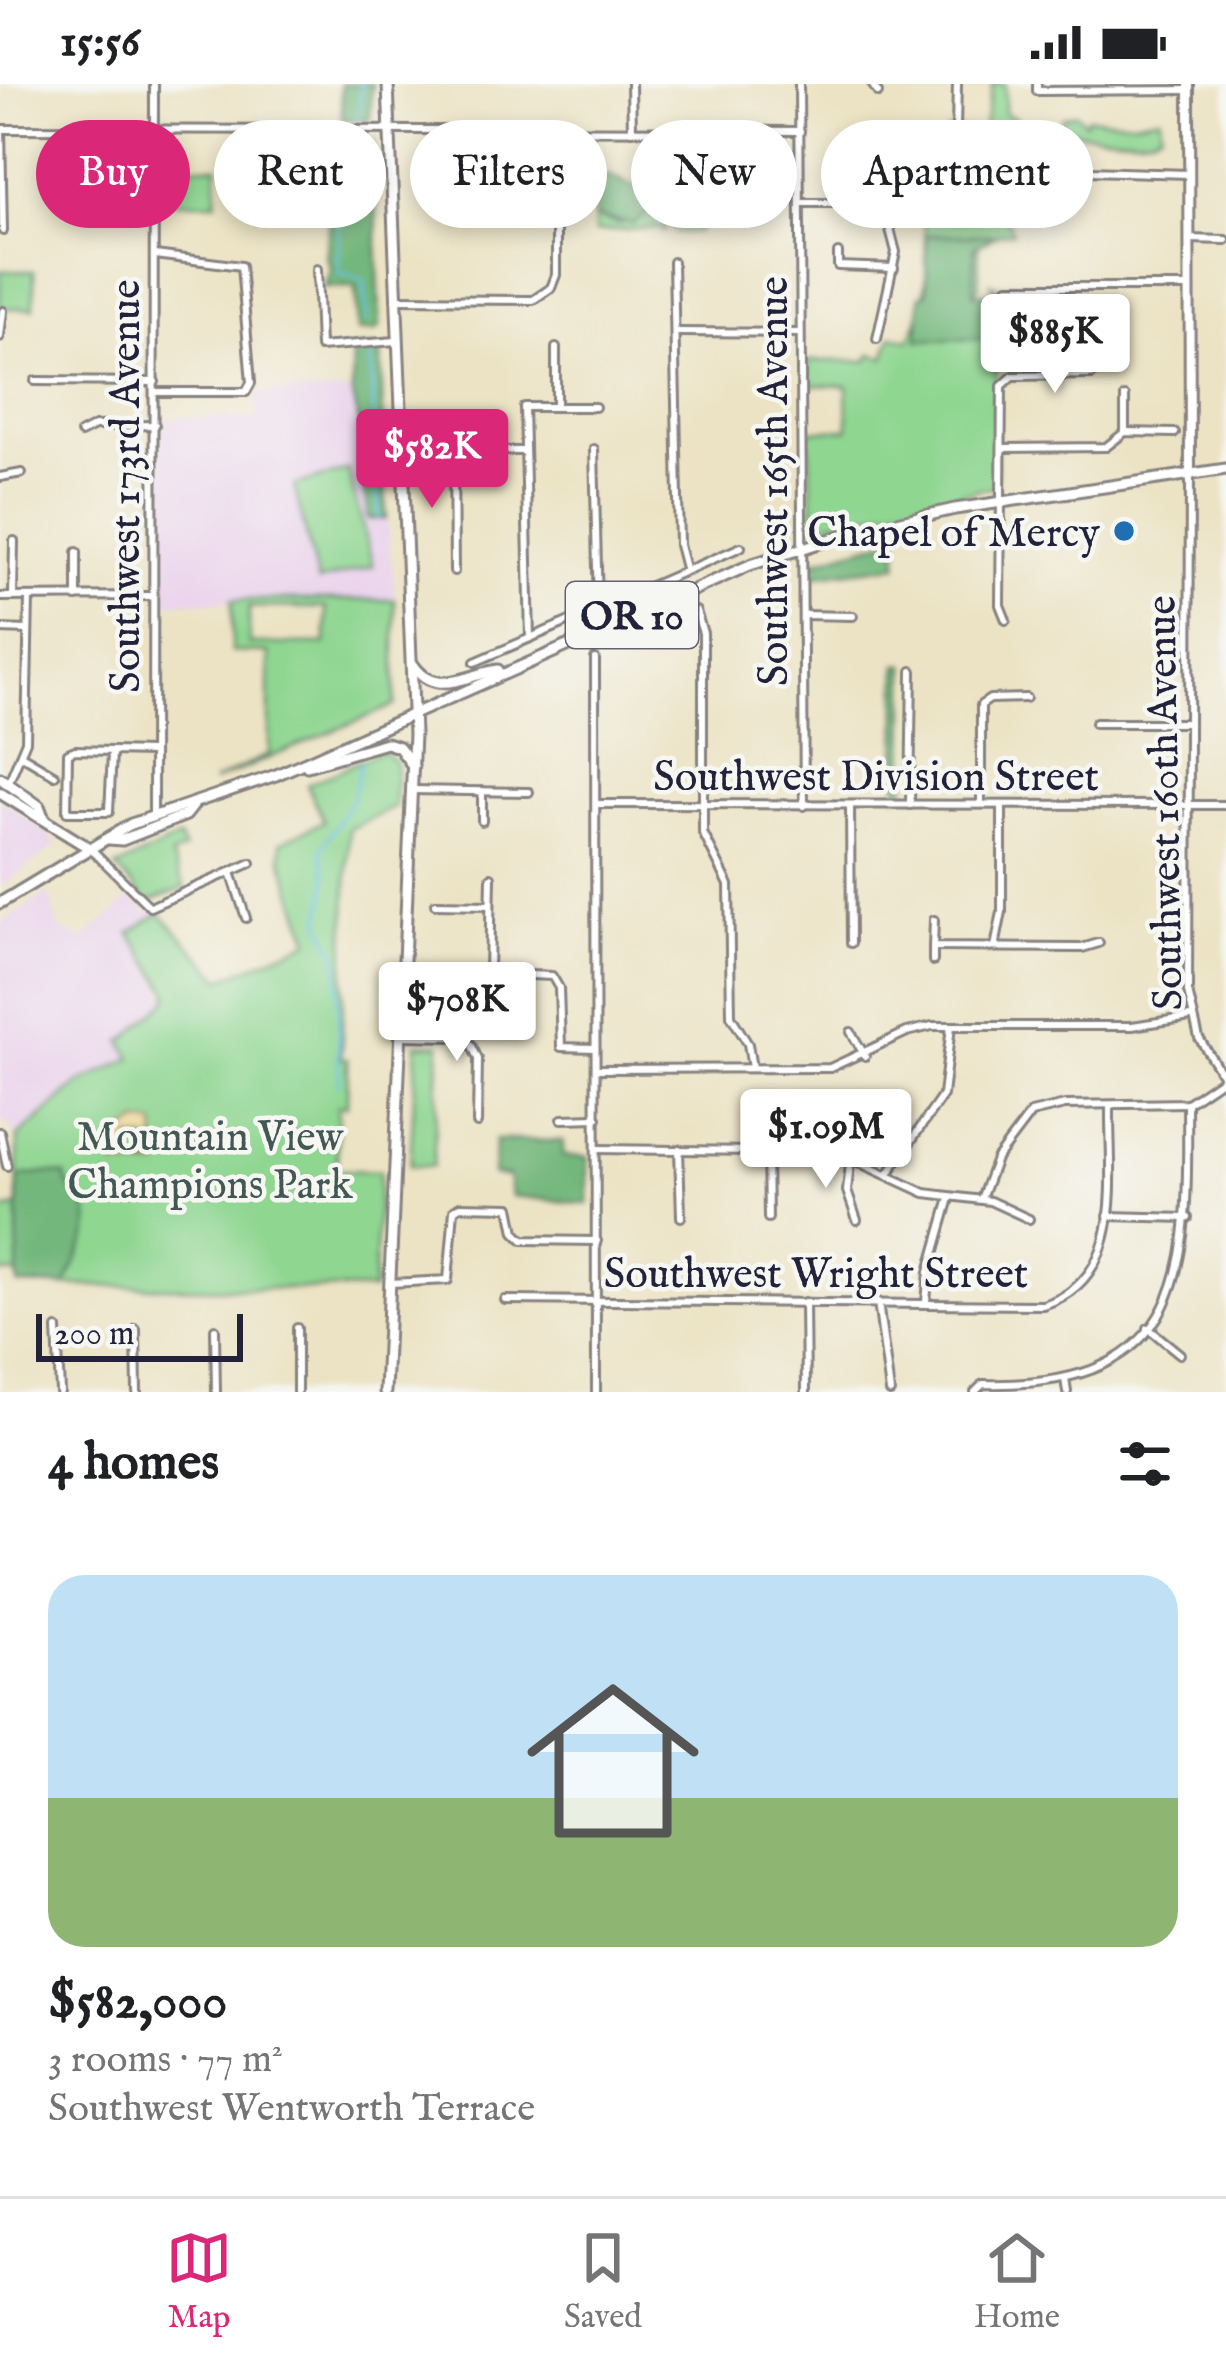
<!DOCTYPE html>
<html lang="en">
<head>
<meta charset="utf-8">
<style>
	body { margin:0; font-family:"IM FELL English",serif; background:#f6f6f6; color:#202124; height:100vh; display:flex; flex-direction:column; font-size:45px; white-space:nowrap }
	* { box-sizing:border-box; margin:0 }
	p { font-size:39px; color:#757577 }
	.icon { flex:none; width:66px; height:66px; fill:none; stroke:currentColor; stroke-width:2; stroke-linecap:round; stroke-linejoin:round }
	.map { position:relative; height:1308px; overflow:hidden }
	.sheet { display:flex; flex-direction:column; background:#fff; flex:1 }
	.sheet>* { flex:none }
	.banner { position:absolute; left:36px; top:36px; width:1155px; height:108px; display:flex; gap:24px }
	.scale { position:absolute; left:36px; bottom:30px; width:207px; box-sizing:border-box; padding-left:12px; border:6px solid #22223b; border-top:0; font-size:33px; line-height:42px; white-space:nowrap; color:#22223b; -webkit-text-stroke:9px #f6f6f2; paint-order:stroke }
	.price { position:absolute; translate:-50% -102px; padding:0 27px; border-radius:12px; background:#fff; color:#222; font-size:39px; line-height:78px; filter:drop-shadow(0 3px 6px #0008) }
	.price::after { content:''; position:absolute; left:50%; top:72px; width:36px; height:27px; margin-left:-18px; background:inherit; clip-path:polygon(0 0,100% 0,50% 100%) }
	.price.selected { background:#db2777; color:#fff }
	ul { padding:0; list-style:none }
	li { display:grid; align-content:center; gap:24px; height:636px; padding:0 48px }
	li+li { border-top:3px solid #e0e0e0 }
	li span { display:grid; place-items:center; height:372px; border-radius:36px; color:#555 }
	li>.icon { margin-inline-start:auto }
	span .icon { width:216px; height:216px; fill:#fffc; stroke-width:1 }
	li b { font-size:51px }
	h2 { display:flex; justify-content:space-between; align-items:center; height:144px; padding:0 48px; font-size:51px }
	.tag { padding:0 42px; border-radius:54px; background:#fff; box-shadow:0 6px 18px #0003; font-size:42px; line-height:108px }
	.tag.selected { background:#db2777; color:#fff }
	.status { display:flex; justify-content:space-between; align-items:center; height:84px; padding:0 60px; background:#fff; direction:ltr }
	.status svg { height:33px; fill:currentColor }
	.tabs { display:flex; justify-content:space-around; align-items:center; height:168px; border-top:3px solid #e0e0e0; background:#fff; font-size:33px; color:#757577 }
	.tabs a { display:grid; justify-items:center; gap:6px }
	.tabs .selected { color:#db2777 }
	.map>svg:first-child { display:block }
</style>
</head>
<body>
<div class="status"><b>15:56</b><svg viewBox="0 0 49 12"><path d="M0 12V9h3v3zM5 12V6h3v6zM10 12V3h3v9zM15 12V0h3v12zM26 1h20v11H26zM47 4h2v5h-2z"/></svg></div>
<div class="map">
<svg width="1226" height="1308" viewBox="0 0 1226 1308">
	<rect width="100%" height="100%" fill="#f6f6f2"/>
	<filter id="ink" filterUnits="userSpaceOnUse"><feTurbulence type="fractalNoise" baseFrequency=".00833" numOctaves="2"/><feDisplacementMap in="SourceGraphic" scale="24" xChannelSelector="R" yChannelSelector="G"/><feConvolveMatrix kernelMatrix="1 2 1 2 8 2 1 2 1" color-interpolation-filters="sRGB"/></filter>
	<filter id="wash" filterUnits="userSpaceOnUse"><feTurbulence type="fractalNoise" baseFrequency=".004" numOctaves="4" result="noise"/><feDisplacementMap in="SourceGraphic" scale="48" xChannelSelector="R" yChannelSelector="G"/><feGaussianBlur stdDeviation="2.7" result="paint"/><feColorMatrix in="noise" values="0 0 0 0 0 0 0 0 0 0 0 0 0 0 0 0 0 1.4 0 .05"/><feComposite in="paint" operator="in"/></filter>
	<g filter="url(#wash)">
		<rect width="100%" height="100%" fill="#ece3c4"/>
		<g fill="#ead1ec">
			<polygon points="279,308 382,308 384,376 360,376 385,413 395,516 161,518 161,334 257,334 257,311"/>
			<polygon points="0,715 51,751 56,762 0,803"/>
			<polygon points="48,809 59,845 83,856 130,814 146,827 158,827 130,849 168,914 123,958 132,973 80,999 18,1053 0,1033 0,840"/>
		</g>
		<g fill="#8fd691" stroke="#587c66" stroke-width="3" fill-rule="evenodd">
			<path d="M 993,0 L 1005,0 L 1005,29 L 1023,39 L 1060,41 L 1063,33 L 1076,29 L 1085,39 L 1087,33 L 1133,37 L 1160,32 L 1161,47 C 1136,64 1071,38 1031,52 L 1027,68 L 1033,78 L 1020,82 L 1019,90 L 1028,91 L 1032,106 L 1026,113 L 1005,117 L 1001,125 L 1013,148 L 999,149 L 978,161 L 979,202 L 973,216 L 995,210 L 992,200 L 1002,208 L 1003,215 L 996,221 L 1005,253 L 996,260 L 1013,261 L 1013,282 L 996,280 L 996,402 L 814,442 L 808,347 L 848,345 L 847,302 L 809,301 L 809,277 L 868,277 L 871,270 L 885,274 L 892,252 L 910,256 C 938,195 922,160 921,94 L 948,65 L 948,46 L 983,46 Z"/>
			<polygon points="161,82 217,82 216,118 161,118"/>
			<polygon points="648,124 689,136 700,132 699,148 675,148 665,139 664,148 658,144 595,148 595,133 618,140 642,134"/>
			<rect x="0" y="187" width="34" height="37"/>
			<polygon points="348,386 373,482 318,498 294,402"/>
			<path d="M 232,516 L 395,516 L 395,621 L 212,698 L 269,670 L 269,569 L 232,568 ZM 249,523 L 326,524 L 326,560 L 249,560 Z"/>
			<polygon points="382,667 396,678 395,723 349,745 341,974 348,975 347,1022 338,1022 337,1086 380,1087 373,1206 18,1201 17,1190 0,1189 0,1127 18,1123 18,1053 80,999 132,974 122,958 168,916 169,908 130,849 160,829 222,895 310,857 282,775 281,758 324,737 307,701"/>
			<polygon points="179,754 184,766 171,772 185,804 148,818 116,784"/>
			<polygon points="417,960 440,960 433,1082 410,1082"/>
		</g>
		<g fill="#73b77b" stroke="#4a6c5b" stroke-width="3">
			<polygon points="341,0 372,0 370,36 342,36"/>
			<polygon points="344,55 374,59 380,243 375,247 357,247 355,203 324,203 331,184 326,173 335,87 341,86"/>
			<polygon points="698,55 698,67 680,68 674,97 700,97 700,132 674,136 654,124 633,140 595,133 595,101 608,91 638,104 648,80 644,62 650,56"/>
			<polygon points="926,151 996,151 974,163 974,210 996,210 996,255 918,256 920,211 927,210"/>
			<polygon points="376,263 381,268 383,356 363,356 352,308 353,264"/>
			<polygon points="360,376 384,376 386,435 368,435"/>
			<polygon points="898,453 898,481 810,492 810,478"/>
			<polygon points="898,581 906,581 905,705 897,712"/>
			<polygon points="495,1056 563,1057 563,1072 588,1073 588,1120 511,1112 508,1092 493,1091"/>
			<path d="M 46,1089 L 65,1091 C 68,1106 74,1105 82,1116 C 101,1145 74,1174 66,1202 L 18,1201 L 18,1093 Z"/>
		</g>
		<path fill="#eeda9e" stroke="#887e6c" stroke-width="3" fill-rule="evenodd" d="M 140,1038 L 156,1041 L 159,1083 L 115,1083 L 115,1053 ZM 130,1054 L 154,1057 L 151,1081 L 127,1077 Z"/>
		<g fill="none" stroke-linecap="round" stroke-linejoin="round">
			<g stroke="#69c0e6" stroke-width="3">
				<polyline points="358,37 361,0"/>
				<polyline points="358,56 339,143 339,189 364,196 367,238"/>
				<polyline points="369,265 375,346"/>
				<polyline points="376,380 379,434"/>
				<polyline points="339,1001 338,874 321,839 327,795 321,766 352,715 361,678"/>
			</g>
		</g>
	</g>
	<g filter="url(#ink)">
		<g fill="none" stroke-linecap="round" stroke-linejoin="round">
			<defs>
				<g id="minor">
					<polyline points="631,0 632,47"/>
					<polyline points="799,0 804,722"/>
					<polyline points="872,0 878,9"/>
					<polyline points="1037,0 1037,7 1189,6"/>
					<polyline points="956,44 957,0"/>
					<polyline points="0,45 800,47"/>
					<polyline points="1,45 3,147"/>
					<polyline points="65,45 68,126"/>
					<polyline points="255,46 255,85"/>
					<polyline points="1021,85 1189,90"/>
					<polyline points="801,119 883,119"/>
					<polyline points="487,133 503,127 555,126"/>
					<polyline points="1189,155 1226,156"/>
					<polyline points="838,169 838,182 894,184"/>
					<polyline points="155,171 241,182 251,299 246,308 155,308"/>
					<polyline points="673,178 679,461 685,484"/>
					<polyline points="317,185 320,263 396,257"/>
					<polyline points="1008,203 1189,203"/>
					<polyline points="395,215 533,216 551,204 556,191 556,47"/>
					<polyline points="678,248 800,249"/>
					<polyline points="0,253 3,227"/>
					<polyline points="877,255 896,168 883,119 886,79 896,79"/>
					<polyline points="35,297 155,298"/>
					<polyline points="556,323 556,264"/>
					<polyline points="1125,348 1125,313"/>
					<polyline points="81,349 95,342 155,341"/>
					<polyline points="1002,364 1106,363 1125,348 1175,349"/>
					<polyline points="594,365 598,523"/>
					<polyline points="403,366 524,367"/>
					<polyline points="453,366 454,487"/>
					<polyline points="1190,392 1188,908 1199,954 1226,997"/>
					<polyline points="0,393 22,389"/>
					<polyline points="77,468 77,513"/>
					<polyline points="0,513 152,512"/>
					<polyline points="13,513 14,457"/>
					<polyline points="696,527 703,549 703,749 729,801 731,932 748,960 752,984"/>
					<polyline points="803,531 853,532"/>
					<polyline points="1006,536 1000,521 1002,302 1013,292 1092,291"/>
					<polyline points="0,545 28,546"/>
					<polyline points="530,554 524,323 595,323"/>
					<polyline points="595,575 596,1308"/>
					<polyline points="475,578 741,463"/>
					<polyline points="1095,639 1189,639"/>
					<polyline points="112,669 109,728 67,728 68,669 75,666 151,668"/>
					<polyline points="23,672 55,691"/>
					<polyline points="8,700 26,657 29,513"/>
					<polyline points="412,706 529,708"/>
					<polyline points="482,707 482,737"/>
					<polyline points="597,720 1226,721"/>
					<polyline points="981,720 981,621 990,615 1026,614"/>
					<polyline points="910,721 912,587"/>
					<polyline points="850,723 851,859"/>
					<polyline points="153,732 154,0"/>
					<polyline points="91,765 150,823 251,779"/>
					<polyline points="231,788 246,834"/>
					<polyline points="435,820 490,821"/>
					<polyline points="934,836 933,863 1082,864 1099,859"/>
					<polyline points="995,863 1002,828 1002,722"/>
					<polyline points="933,877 933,863"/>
					<polyline points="436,887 552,892 559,904 561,963 595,964"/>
					<polyline points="489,888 491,793"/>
					<polyline points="851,948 865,972"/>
					<polyline points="403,952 453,953 471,960 478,975 477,1039"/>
					<polyline points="597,985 830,984 907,948 932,942 1132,942 1191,933"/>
					<polyline points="562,1035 597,1034"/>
					<polyline points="0,1048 7,1082"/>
					<polyline points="597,1065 836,1068 925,1109 990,1117 1029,1135"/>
					<polyline points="679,1065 681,1133"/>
					<polyline points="767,1065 768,1134"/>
					<polyline points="851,1071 847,1107 857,1136"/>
					<polyline points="888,1090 943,1011 951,942"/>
					<polyline points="981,1115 996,1075 1031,1029 1065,1021 1187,1019 1224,994"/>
					<polyline points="1108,1132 1188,1134"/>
					<polyline points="390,1199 448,1196 454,1126 460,1122 510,1123 515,1148 523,1156 597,1157"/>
					<path d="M 505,1216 L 1043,1221 C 1128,1194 1109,1093 1110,1023"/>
					<polyline points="926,1217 929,1188 950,1114"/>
					<polyline points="805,1218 806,1308"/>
					<polyline points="878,1218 890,1308"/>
					<polyline points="1148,1244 1180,1270"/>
					<polyline points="57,1245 60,1308"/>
					<polyline points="136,1245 137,1308"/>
					<polyline points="215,1245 216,1308"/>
					<polyline points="1065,1295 1067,1308"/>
					<polyline points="297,1308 297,1244"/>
					<path d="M 975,1308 L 983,1300 C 1190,1305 1189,1183 1187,1019"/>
				</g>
				<polyline id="tertiary" points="1189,0 1190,391"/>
				<g id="secondary">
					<polyline points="0,694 39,722 44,735"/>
					<polyline points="0,709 89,764"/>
					<polyline points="385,1308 414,650 388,0"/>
				</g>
				<g id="primary">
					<path d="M 412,579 C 434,614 463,592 498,586"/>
					<polyline points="307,682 386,659 399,663 413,682"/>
					<polyline points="109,755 122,756 186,731 193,722"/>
					<polyline points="0,819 131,740 276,691 750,481 857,447 955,425 1226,385"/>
				</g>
			</defs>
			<use href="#minor" stroke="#878280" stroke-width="12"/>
			<use href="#tertiary" stroke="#878280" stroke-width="14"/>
			<use href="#secondary" stroke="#878280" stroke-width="15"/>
			<use href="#primary" stroke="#878280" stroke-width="15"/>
			<use href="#minor" stroke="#fff" stroke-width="6"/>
			<use href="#tertiary" stroke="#fff" stroke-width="8"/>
			<use href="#secondary" stroke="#fff" stroke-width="9"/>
			<use href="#primary" stroke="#fff" stroke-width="9"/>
		</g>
	</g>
	<circle fill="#1f6fb2" stroke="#f6f6f2" stroke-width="4.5" cx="1124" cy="447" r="12"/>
	<g text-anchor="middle" stroke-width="9" stroke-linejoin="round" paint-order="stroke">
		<rect fill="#f6f6f2" stroke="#626272" stroke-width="3" x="566" y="498" width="132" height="66" rx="9"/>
		<g font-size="39" font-weight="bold" fill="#22223b">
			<text x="632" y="545">OR 10</text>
		</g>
		<g font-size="42" fill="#22223b" stroke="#f6f6f2">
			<text transform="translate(772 397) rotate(-90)" y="15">Southwest 165th Avenue</text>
			<text transform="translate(124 402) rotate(-90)" y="15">Southwest 173rd Avenue</text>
			<text x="876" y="706">Southwest Division Street</text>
			<text transform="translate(1163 719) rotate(-91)" y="15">Southwest 160th Avenue</text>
			<text x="816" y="1203">Southwest Wright Street</text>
		</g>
		<g font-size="42" fill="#22223b" stroke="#f6f6f2" text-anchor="end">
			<text x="1100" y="462">Chapel of Mercy</text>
		</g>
		<g font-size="42" fill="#435855" stroke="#f6f6f2">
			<text x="210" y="1066">Mountain View<tspan x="210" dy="48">Champions Park</tspan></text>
		</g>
	</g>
</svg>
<div class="scale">200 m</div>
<b class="price" style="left:1055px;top:312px">$885K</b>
<b class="price selected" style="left:432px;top:427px">$582K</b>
<b class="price" style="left:457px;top:980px">$708K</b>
<b class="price" style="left:826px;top:1107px">$1.09M</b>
<div class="banner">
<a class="tag selected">Buy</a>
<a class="tag">Rent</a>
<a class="tag">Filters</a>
<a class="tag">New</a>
<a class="tag">Apartment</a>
</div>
</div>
<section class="sheet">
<h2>4 homes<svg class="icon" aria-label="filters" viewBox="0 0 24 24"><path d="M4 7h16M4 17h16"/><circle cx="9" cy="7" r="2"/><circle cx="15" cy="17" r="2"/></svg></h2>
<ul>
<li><span style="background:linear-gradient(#bfe0f5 60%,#8fb573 0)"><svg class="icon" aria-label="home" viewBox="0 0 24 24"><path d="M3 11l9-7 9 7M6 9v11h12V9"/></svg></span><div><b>$582,000</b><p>3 rooms · 77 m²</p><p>Southwest Wentworth Terrace</p></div></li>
</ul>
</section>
<nav class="tabs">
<a class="selected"><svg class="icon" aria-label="map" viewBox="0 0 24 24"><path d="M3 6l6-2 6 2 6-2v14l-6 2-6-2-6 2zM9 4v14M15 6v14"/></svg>Map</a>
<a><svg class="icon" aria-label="saved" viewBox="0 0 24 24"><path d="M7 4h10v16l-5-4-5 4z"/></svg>Saved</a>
<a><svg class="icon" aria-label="home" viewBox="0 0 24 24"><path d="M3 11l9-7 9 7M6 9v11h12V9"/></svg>Home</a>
</nav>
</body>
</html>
